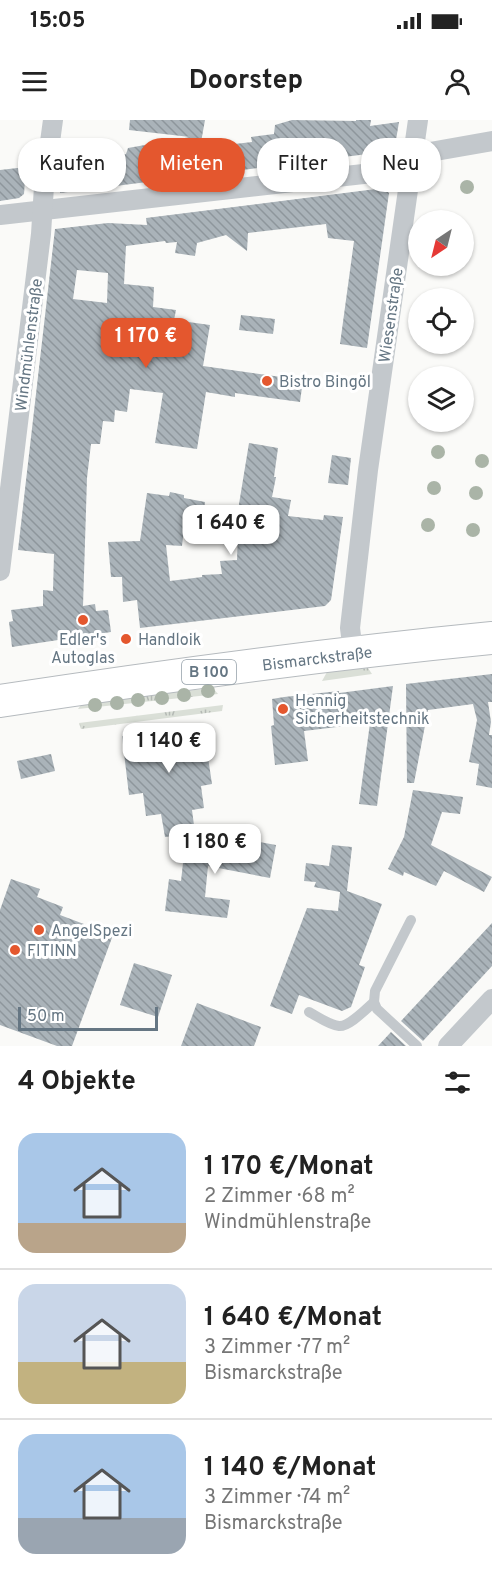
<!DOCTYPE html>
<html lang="de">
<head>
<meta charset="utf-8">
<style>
	body { margin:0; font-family:Overpass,sans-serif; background:#f2f2f2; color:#222; height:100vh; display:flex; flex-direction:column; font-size:22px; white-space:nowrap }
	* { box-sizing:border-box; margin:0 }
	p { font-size:20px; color:#767676 }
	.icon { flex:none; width:33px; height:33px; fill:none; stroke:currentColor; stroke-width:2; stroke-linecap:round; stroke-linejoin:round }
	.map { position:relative; height:926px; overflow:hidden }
	.side { display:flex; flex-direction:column; background:#fff; flex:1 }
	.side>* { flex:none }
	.banner { position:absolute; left:18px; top:18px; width:456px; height:54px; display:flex; gap:12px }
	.needle { width:39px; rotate:215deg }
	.controls { position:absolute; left:408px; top:90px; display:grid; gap:12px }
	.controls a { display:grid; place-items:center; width:66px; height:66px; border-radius:50%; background:#fff; box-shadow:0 2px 4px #0004; font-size:30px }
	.scale { position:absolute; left:18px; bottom:15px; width:140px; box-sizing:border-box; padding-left:6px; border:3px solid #657683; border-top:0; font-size:16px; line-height:21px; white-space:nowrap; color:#657683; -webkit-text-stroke:4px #fff; paint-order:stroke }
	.price { position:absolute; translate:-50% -51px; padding:0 14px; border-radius:12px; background:#fff; color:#222; font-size:20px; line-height:39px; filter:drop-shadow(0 2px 3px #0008) }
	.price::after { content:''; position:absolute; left:50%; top:36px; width:18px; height:14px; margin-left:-9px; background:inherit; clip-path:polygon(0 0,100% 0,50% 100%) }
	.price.active { background:#e4572e; color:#fff }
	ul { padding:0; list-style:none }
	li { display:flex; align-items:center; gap:18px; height:150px; padding:0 18px }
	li+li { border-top:2px solid #e0e0e0 }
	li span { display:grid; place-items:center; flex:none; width:168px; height:120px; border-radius:18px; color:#555 }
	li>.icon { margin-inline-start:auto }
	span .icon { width:72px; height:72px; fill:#fffc; stroke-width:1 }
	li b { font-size:26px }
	h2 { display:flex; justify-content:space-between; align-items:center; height:72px; padding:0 18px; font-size:26px }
	.chip { padding:0 21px; border-radius:24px; background:#fff; box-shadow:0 2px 4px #0004; font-size:21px; line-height:54px }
	.chip.active { background:#e4572e; color:#fff }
	.status { display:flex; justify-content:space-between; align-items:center; height:42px; padding:0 30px; background:#fff; direction:ltr }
	.status svg { height:16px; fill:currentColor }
	header { display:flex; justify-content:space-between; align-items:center; height:78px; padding:0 18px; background:#fff; font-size:27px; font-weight:700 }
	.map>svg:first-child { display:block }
</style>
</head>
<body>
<div class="status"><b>15:05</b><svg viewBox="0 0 49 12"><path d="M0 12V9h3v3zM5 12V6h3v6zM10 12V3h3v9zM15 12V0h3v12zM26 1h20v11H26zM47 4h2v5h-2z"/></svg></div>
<header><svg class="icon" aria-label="menu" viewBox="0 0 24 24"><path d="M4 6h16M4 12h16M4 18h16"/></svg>Doorstep<svg class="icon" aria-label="person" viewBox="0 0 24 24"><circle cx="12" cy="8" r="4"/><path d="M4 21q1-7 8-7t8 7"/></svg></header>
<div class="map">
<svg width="492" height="926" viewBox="0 0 492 926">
	<defs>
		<pattern id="grass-tufts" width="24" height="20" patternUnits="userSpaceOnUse" patternTransform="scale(1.5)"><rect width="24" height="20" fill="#dadfd7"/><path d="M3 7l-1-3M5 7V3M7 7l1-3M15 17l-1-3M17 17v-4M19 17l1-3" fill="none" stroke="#b4b9b4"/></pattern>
		<pattern id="building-back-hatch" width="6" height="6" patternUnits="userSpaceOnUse" patternTransform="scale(1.5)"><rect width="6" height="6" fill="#aab3b9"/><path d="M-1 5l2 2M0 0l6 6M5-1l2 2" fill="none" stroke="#8e969c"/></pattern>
	</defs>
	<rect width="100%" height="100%" fill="#fafaf8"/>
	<g fill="url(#grass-tufts)">
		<polygon points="368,548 372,554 322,561 327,552"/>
		<polygon points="213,568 218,574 78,589 83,582"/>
		<polygon points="223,585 222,591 81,609 79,603"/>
	</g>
	<g fill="url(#building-back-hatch)" fill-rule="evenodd">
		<polygon points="130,0 205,0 200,28 252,22 251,17 274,14 275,5 292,0 356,1 356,0 371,0 370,6 399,2 395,26 391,31 60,73 64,35 84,35 85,40 117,36 126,34 128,28 190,17 129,10"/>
		<polygon points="26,47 24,74 19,78 0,81 0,50"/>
		<path d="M 384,68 L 389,73 L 367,228 L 340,224 L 354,121 L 328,118 L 326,104 L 248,113 L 247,131 L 226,115 L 197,123 L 195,136 L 175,133 L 177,122 L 166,123 L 165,121 L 126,126 L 124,164 L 154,167 L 153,187 L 176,190 L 174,200 L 210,205 L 203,246 L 303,260 L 300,282 L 235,273 L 235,277 L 206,272 L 197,329 L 155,323 L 163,273 L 130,269 L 127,292 L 115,290 L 114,302 L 103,301 L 100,324 L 91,324 L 87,358 L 83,486 L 95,484 L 96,491 L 108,490 L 111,512 L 12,527 L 9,502 L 13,501 L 11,490 L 43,486 L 43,470 L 53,471 L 54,434 L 18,430 L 55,109 L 108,103 L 147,105 L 146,98 ZM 77,150 L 108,153 L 107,183 L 73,179 Z"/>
		<polygon points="241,195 275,199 273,214 239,210"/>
		<polygon points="249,323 278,328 274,357 276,357 272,377 291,380 288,396 323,400 324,395 343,397 331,480 325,486 140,508 137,480 123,482 122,457 111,457 108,422 140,421 147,373 169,376 170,372 184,375 184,378 205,382 202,407 193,406 193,411 184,409 182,426 166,425 170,461 202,457 202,455 222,454 220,441 237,440 239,384"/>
		<polygon points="332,335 351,338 348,365 328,363"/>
		<polygon points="492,554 492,582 488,582 491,602 489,615 492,615 492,668 476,665 479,644 469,642 477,600 473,584 428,590 414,663 407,663 406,564"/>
		<polygon points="393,566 377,686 359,684 370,603 304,611 308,641 275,645 271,606 274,605 272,579 284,577 339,571 339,573"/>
		<polygon points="203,604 212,664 201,666 204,688 192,690 195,713 165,717 161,694 146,696 143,673 129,675 122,616"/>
		<polygon points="51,634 55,651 21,659 17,641"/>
		<polygon points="413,670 463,677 460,694 442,692 431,725 492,757 484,772 444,751 436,766 404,752 403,756 388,749 404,717"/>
		<polygon points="237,718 276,725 270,758 208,746 205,777 230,780 227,798 165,791 169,759 181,761 185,725 235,730"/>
		<polygon points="332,725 352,727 347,771 382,784 359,845 365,847 351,887 342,891 299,875 292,894 270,886 307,788 338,791 340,772 314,767 316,762 304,761 306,743 329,746"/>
		<polygon points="11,759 40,769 37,777 63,787 60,795 113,815 72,926 57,926 0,905 0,790"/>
		<polygon points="492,803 492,846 423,921 401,901"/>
		<polygon points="134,843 172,855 158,897 120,885"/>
		<polygon points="197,883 261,907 254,926 181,926"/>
		<polygon points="391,912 406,926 378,926"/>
	</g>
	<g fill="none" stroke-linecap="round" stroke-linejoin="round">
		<defs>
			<path id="primary" d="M 0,581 C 163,556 328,534 492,518"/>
		</defs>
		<use href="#primary" stroke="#b5babe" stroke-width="34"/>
		<g stroke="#c3c8cc" stroke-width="10">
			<polyline points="411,800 375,871 374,882 377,889 417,926"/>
			<path d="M 309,892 C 317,896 329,905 339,906 C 349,907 366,889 374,882"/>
		</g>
		<g stroke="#c3c8cc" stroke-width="20">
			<polyline points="0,95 381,52 412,41 430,32 492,21"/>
			<polyline points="0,451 41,114 44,66 53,0"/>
			<polyline points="353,532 350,508 368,350 418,0"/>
			<polyline points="448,926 492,879"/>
		</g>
		<use href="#primary" stroke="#fff" stroke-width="32"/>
	</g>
	<g fill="#aab4a7">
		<circle cx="467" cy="67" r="7"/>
		<circle cx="438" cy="332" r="7"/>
		<circle cx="482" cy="341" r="7"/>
		<circle cx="434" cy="368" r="7"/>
		<circle cx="476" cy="373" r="7"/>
		<circle cx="428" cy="405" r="7"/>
		<circle cx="473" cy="410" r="7"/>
		<circle cx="208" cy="571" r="7"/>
		<circle cx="184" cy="575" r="7"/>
		<circle cx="162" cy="578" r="7"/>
		<circle cx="138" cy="580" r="7"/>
		<circle cx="117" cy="583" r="7"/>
		<circle cx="95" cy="585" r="7"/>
	</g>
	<g fill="#e4572e" stroke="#fff" stroke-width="2">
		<circle cx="267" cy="261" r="6"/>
		<circle cx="83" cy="500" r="6"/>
		<circle cx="126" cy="519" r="6"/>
		<circle cx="283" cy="589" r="6"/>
		<circle cx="39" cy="810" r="6"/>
		<circle cx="15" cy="830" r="6"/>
	</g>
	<g text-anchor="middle" stroke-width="6" stroke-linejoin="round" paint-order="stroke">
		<rect fill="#fff" stroke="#939fa8" stroke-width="1.5" x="182" y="540" width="54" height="24" rx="4.5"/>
		<g font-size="15" font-weight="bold" fill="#657683">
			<text x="209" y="557">B 100</text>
		</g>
		<g font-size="16" fill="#657683" stroke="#fff">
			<text transform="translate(390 195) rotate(-82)" y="6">Wiesenstraße</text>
			<text transform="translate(28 225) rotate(-83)" y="6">Windmühlenstraße</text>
			<text transform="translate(317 538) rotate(-7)" y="6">Bismarckstraße</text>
		</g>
		<g font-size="16" fill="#657683" stroke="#fff" text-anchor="start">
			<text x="279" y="267">Bistro Bingöl</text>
			<text x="83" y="525" text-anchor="middle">Edler's<tspan x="83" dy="18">Autoglas</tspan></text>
			<text x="138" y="525">Handloik</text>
			<text x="295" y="586">Hennig<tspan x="295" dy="18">Sicherheitstechnik</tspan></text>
			<text x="51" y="816">AngelSpezi</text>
			<text x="27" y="836">FITINN</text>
		</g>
	</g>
</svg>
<div class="controls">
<a><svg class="needle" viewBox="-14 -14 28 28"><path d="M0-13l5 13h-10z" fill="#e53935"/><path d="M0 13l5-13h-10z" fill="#767676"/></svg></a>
<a><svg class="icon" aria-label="locate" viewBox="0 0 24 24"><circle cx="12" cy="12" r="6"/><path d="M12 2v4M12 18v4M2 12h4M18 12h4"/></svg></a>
<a><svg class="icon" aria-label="layers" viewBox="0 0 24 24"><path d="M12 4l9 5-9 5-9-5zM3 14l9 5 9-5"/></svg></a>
</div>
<div class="scale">50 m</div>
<b class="price active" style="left:146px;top:249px">1 170 €</b>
<b class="price" style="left:231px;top:436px">1 640 €</b>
<b class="price" style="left:169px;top:654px">1 140 €</b>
<b class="price" style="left:215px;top:755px">1 180 €</b>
<div class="banner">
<a class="chip">Kaufen</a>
<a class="chip active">Mieten</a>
<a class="chip">Filter</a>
<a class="chip">Neu</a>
</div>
</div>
<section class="side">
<h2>4 Objekte<svg class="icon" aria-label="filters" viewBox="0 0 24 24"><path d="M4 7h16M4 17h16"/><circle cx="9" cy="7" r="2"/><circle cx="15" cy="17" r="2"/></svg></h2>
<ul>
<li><span style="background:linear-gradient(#a9c7e8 75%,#b9a48a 0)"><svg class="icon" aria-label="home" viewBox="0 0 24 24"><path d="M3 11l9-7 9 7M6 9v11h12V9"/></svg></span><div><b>1 170 €/Monat</b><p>2 Zimmer · 68 m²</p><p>Windmühlenstraße</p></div></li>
<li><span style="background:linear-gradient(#c9d6e8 65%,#c2b280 0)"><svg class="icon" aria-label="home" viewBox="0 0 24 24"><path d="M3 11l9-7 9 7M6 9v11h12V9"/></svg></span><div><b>1 640 €/Monat</b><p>3 Zimmer · 77 m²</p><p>Bismarckstraße</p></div></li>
<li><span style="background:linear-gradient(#a9c7e8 70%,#9aa5b1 0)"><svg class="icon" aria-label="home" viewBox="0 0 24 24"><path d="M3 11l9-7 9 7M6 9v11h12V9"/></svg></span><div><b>1 140 €/Monat</b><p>3 Zimmer · 74 m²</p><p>Bismarckstraße</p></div></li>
</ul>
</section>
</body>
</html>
